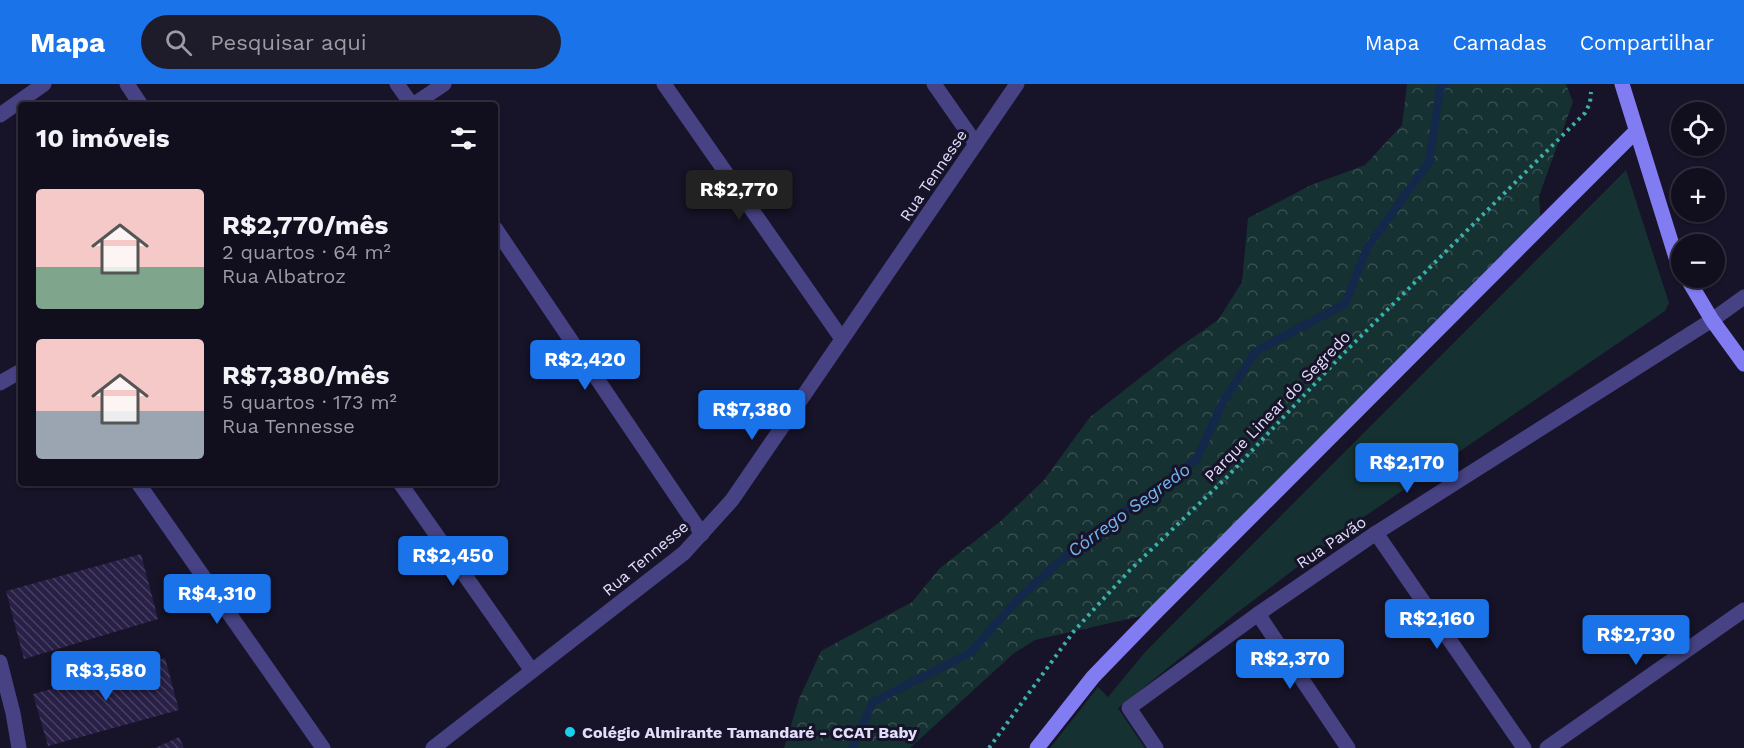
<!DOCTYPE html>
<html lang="pt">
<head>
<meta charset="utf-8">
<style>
	body { margin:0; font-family:"Work Sans",sans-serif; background:#1e1c2b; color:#f1f3f6; height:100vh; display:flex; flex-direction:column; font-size:22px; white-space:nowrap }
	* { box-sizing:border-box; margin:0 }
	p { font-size:20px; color:#9c9ca4 }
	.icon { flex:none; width:33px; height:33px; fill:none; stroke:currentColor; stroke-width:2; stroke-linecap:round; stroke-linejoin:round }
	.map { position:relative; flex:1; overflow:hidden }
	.sheet { position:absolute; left:18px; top:18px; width:480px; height:384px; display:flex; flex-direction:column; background:#110e1e; border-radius:6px; box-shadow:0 2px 4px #0004,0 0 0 2px #302e3c }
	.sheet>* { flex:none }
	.tools { position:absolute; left:1671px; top:18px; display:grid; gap:12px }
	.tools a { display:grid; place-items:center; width:54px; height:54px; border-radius:50%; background:#110e1e; box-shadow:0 2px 4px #0004,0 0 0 2px #302e3c; font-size:30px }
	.price { position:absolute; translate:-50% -51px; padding:0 14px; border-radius:6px; background:#1a73e8; color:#fff; font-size:20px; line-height:39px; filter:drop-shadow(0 2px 3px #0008) }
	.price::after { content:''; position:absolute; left:50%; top:36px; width:18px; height:14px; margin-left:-9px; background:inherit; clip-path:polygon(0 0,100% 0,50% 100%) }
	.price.selected { background:#222; color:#fff }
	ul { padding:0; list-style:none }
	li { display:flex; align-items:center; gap:18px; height:150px; padding:0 18px }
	li span { display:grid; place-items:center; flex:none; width:168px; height:120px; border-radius:6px; color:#555 }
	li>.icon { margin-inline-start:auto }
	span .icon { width:72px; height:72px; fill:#fffc; stroke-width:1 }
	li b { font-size:26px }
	h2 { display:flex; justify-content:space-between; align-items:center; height:72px; padding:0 18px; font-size:26px }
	header { display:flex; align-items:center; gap:36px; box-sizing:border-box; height:84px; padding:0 30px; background:#1a73e8; color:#fff }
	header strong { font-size:28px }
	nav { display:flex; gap:33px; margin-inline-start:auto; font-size:21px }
	.search { width:420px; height:54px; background:#1e1c2b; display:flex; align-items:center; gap:15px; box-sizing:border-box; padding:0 21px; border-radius:33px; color:#9c9ca4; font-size:22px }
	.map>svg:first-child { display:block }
</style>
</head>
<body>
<header>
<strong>Mapa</strong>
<div class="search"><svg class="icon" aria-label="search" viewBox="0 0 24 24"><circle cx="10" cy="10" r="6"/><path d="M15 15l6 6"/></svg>Pesquisar aqui</div>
<nav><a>Mapa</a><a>Camadas</a><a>Compartilhar</a></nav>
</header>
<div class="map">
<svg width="1744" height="664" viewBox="0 0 1744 664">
	<defs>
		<pattern id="forest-crowns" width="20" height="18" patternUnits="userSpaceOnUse" patternTransform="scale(1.5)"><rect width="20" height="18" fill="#163131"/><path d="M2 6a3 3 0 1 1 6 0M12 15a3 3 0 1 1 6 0" fill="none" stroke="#384e50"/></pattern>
		<pattern id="building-back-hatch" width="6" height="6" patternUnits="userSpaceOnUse" patternTransform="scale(1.5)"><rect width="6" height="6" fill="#292047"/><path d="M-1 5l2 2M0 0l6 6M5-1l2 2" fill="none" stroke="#484062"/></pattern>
	</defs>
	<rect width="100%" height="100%" fill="#171328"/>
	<polygon fill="#163131" points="1626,86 1669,219 1665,227 1358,437 1229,535 1118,624 1145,664 1050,664 1098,603 1108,613 1145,568"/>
	<polygon fill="url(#forest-crowns)" points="1407,0 1566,0 1573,18 1539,112 1541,139 1155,529 1035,556 1013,570 910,664 784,664 799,615 821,567 912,518 940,484 1002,436 1044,396 1090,333 1178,264 1218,236 1242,198 1248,134 1311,101 1365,81 1402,41"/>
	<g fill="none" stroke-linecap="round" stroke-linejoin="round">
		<polyline stroke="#14284b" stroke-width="8" points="852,664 873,618 970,569 1021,512 1086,454 1196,376 1223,318 1256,267 1345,220 1367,164 1429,78 1440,5 1444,0"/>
	</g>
	<g fill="url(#building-back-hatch)">
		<polygon points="141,470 158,535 24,575 6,507"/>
		<polygon points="165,574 179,626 48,662 33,610"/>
		<polygon points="179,653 184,664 155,664"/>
	</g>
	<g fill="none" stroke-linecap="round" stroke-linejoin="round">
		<polyline stroke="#3cb1ac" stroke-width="4" stroke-dasharray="3 4.5" stroke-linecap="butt" points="989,664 1074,547 1130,486 1227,393 1342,271 1585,29 1590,19 1591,8"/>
		<g stroke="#464283" stroke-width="15">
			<polyline points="127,0 141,21"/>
			<polyline points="397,0 412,21"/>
			<polyline points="664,0 842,255"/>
			<polyline points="934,0 976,60"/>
			<polyline points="413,21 444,0"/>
			<polyline points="0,31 44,0"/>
			<polyline points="495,144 702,450"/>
			<polyline points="0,299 21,287"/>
			<polyline points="138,399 323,664"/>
			<polyline points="400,399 532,587"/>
			<polyline points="1376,449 1524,664"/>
			<polyline points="1258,530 1348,664"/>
			<polyline points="0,578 13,629 19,664"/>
			<polyline points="433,664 684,469 732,416 1017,0"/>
			<polyline points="1156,664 1129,624 1258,530 1376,449 1712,236 1744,213"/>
			<polyline points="1547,664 1744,526"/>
		</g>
		<g stroke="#827cf3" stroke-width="15">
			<polyline points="1622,0 1678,180 1682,185"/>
			<polyline points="1687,194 1712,236 1744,280"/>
			<polyline points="1037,664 1093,593 1155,529 1636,47"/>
		</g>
	</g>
	<circle fill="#1ad1eb" stroke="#171328" stroke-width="2" cx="570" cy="648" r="6"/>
	<g text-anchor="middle" stroke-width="6" stroke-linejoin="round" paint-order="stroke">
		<g font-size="16" fill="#e1ddfc" stroke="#171328">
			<text transform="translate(933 91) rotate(-56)" y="6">Rua Tennesse</text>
			<text transform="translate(1277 322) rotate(-46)" y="6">Parque Linear do Segredo</text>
			<text transform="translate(1331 458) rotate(-34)" y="6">Rua Pavão</text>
			<text transform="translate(645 474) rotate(-40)" y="6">Rua Tennesse</text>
		</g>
		<g font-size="16" font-weight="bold" fill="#e1ddfc" stroke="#171328" text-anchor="start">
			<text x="582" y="654">Colégio Almirante Tamandaré - CCAT Baby</text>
		</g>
		<g font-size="18" font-style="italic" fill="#74b5f3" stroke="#171328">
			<text transform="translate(1129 426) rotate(-36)" y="6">Córrego Segredo</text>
		</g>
	</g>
</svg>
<div class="tools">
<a><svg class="icon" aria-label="locate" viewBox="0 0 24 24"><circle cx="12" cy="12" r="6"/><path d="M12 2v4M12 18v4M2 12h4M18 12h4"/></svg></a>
<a>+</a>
<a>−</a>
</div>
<b class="price selected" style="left:739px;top:137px">R$2,770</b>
<b class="price" style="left:585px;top:307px">R$2,420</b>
<b class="price" style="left:752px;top:357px">R$7,380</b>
<b class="price" style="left:1407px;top:410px">R$2,170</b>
<b class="price" style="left:453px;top:503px">R$2,450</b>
<b class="price" style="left:217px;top:541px">R$4,310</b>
<b class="price" style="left:1437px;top:566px">R$2,160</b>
<b class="price" style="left:1636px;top:582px">R$2,730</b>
<b class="price" style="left:1290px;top:606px">R$2,370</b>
<b class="price" style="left:106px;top:618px">R$3,580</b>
<section class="sheet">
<h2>10 imóveis<svg class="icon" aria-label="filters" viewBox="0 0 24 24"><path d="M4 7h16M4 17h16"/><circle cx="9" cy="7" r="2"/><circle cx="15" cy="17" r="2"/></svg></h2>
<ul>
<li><span style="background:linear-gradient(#f6c9c9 65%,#7fa58c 0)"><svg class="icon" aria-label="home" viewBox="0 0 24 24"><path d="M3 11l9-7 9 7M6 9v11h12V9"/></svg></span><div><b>R$2,770/mês</b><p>2 quartos · 64 m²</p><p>Rua Albatroz</p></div></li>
<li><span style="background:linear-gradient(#f6c9c9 60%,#9aa5b1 0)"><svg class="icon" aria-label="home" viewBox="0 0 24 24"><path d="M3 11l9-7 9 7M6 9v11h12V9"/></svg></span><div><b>R$7,380/mês</b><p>5 quartos · 173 m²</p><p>Rua Tennesse</p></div></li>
</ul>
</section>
</div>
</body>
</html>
